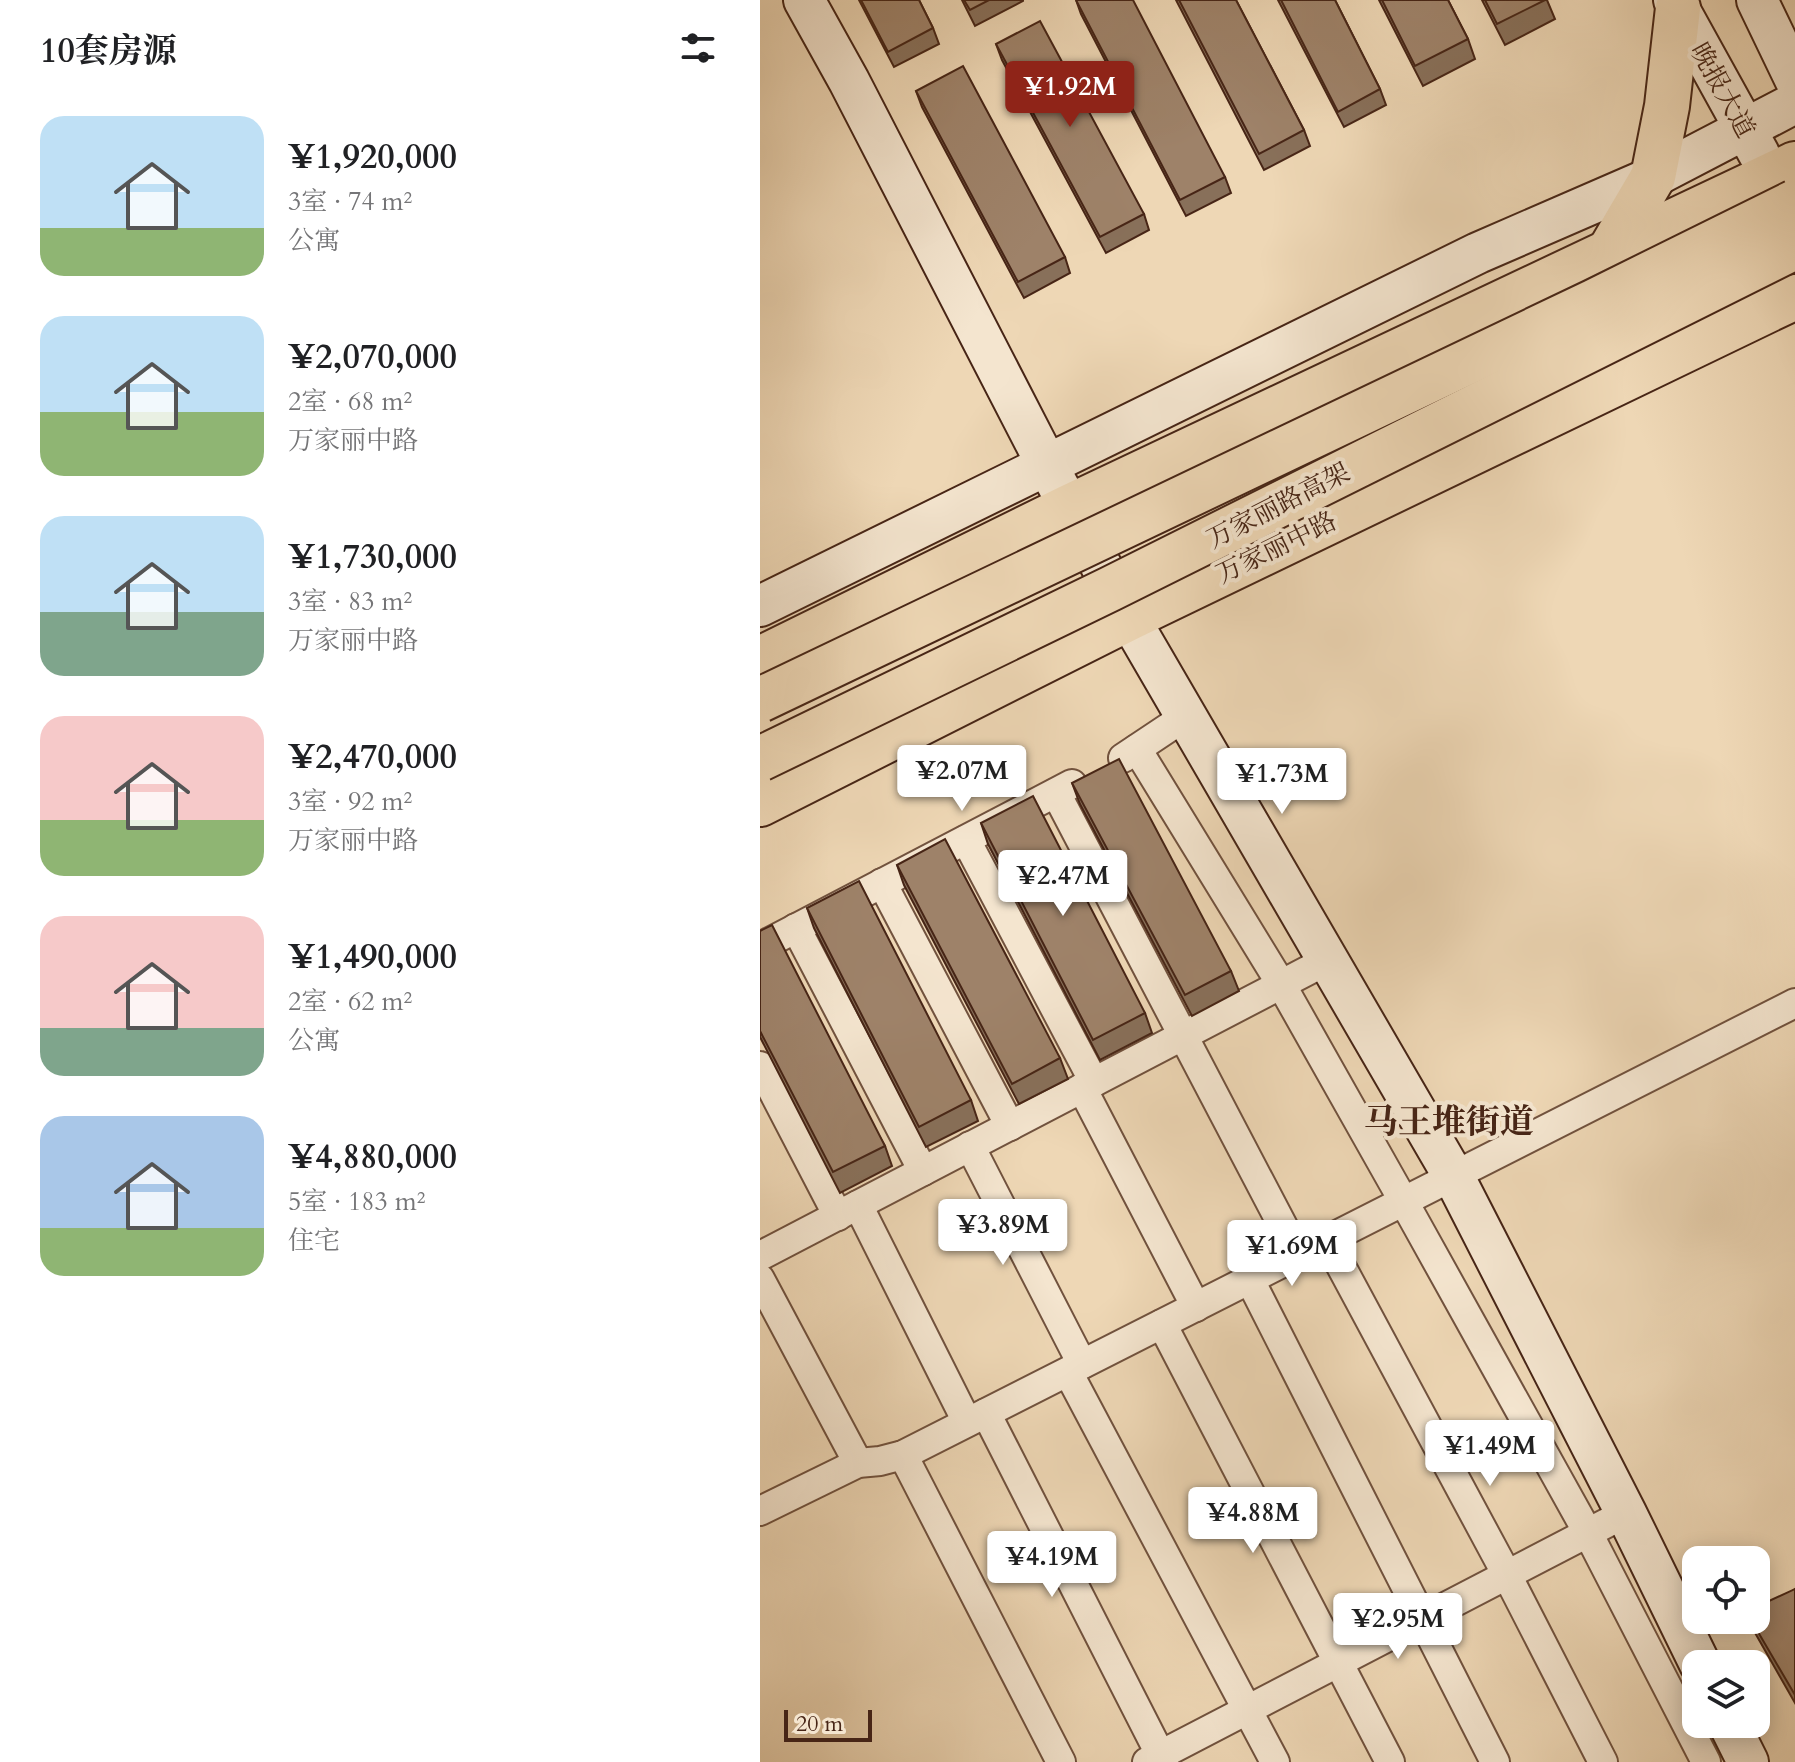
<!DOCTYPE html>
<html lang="zh">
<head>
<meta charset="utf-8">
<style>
	body { margin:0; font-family:Cardo,"Noto Serif SC",serif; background:#f6f6f6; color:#202124; height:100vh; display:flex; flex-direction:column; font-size:30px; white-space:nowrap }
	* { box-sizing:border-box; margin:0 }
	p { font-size:26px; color:#757577 }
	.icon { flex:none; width:44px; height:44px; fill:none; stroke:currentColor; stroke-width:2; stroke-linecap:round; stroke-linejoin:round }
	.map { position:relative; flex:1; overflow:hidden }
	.side { display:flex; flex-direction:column; background:#fff; width:760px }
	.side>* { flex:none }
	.controls { position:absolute; left:922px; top:1546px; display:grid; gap:16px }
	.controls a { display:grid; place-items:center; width:88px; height:88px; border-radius:16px; background:#fff; box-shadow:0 4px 20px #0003; font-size:40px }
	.scale { position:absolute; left:24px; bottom:20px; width:88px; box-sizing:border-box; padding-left:8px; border:4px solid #472516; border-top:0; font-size:22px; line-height:28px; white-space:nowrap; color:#472516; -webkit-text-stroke:6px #f4e5cf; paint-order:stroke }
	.price { position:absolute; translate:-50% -68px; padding:0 18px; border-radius:8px; background:#fff; color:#222; font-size:26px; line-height:52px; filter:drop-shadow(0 2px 4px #0008) }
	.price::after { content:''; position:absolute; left:50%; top:48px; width:24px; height:18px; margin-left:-12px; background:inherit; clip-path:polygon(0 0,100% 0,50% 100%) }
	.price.selected { background:#8f2418; color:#fff }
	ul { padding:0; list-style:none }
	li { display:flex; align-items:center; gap:24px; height:200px; padding:0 40px }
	li span { display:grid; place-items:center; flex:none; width:224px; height:160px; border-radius:24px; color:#555 }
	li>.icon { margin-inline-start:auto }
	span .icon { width:96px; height:96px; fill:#fffc; stroke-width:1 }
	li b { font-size:34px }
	h2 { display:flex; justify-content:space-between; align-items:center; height:96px; padding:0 40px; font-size:34px }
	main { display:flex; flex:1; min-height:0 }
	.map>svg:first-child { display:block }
</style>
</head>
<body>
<main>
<section class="side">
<h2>10套房源<svg class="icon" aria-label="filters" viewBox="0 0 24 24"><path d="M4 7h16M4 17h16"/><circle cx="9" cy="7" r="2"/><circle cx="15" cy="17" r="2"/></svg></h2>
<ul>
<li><span style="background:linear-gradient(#bfe0f5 70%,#8fb573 0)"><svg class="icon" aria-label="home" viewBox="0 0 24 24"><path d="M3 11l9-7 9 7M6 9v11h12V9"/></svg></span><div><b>¥1,920,000</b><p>3室 · 74 m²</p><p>公寓</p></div></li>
<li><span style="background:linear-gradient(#bfe0f5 60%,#8fb573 0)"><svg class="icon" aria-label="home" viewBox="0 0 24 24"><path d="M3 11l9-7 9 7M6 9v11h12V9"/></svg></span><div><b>¥2,070,000</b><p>2室 · 68 m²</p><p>万家丽中路</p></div></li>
<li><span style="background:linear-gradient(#bfe0f5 60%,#7fa58c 0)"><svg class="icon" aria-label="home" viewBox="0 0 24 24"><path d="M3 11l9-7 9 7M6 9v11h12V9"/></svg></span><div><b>¥1,730,000</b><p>3室 · 83 m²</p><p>万家丽中路</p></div></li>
<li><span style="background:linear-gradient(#f6c9c9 65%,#8fb573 0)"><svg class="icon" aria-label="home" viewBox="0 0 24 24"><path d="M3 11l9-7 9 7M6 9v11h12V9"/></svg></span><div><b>¥2,470,000</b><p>3室 · 92 m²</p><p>万家丽中路</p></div></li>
<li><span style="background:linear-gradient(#f6c9c9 70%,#7fa58c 0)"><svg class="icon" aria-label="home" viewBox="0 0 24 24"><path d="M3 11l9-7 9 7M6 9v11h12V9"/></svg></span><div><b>¥1,490,000</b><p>2室 · 62 m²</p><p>公寓</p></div></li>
<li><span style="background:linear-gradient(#a9c7e8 70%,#8fb573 0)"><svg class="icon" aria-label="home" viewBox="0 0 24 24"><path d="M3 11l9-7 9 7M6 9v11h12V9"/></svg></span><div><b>¥4,880,000</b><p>5室 · 183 m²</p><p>住宅</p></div></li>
</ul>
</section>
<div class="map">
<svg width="1035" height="1762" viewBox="0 0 1035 1762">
	<rect width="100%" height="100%" fill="#eed7b5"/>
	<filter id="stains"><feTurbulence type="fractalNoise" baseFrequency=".0025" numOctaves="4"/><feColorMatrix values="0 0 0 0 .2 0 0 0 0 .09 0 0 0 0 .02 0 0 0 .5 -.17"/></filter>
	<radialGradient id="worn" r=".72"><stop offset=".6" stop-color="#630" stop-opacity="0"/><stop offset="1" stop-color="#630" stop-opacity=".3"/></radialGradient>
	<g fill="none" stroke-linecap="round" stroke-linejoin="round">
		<defs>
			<g id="street">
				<polyline points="377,749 521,984 644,1202 828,1533 946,1762"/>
				<polyline points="363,758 426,716"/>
				<polyline points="296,793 538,1255"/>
				<polyline points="206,840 334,1082"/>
				<polyline points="122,883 250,1126"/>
				<polyline points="36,928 163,1171"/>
				<polyline points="0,947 312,784"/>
				<polyline points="0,1066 78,1216"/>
				<polyline points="322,1088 436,1307"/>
				<polyline points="210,1146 322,1364"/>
				<polyline points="98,1205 207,1422"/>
				<polyline points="567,1240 747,1575 843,1762"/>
				<polyline points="0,1256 568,960"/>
				<polyline points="0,1279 98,1463"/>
				<polyline points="490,1280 735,1762"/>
				<polyline points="402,1324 630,1762"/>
				<polyline points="308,1372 515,1762"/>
				<polyline points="226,1413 404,1762"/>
				<polyline points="143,1455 301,1762"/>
				<polyline points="0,1511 98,1463 120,1461 143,1455 1035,1003"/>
				<polyline points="387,1762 866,1513"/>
			</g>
			<g id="secondary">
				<polyline points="44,0 89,81 287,465 369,618 694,1177 866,1513 940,1664"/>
				<polyline points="914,0 999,154"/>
				<polyline points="997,0 1035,79"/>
				<polyline points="0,606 718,253 893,177 1035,103"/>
				<polyline points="969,1724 988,1762"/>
			</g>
			<g id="primary">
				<polyline points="849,252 893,177 907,106 918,8"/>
				<polyline points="0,659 309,507 1035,164"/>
				<polyline points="0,804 369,618 1035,297"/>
			</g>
		</defs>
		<use href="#street" stroke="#71523e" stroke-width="32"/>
		<use href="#secondary" stroke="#472516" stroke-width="44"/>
		<use href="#primary" stroke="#472516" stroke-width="48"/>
		<use href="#street" stroke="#f4e5cf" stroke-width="28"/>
		<use href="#secondary" stroke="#f4e5cf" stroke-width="40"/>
		<use href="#primary" stroke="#eed7b5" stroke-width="44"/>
		<defs>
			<g id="highway-bridge">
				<polyline points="0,700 833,302 1035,202"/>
				<polyline points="0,759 350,589 1035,247"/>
			</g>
		</defs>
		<use href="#highway-bridge" stroke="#472516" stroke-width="48" stroke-linecap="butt"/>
		<use href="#highway-bridge" stroke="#eed7b5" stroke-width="44"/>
	</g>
	<g fill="#88705a" stroke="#472516" stroke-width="2">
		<polygon points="99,0 159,0 173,28 179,44 134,67"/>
		<polygon points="202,0 263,0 263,1 215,26"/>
		<polygon points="316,0 465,177 471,193 426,216 321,14"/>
		<polygon points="416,0 476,0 544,130 550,146 504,170"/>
		<polygon points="518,0 575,0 620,89 626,105 584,127"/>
		<polygon points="619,0 688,0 708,39 715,59 663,86"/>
		<polygon points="722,0 787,0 795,19 745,45"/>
		<polygon points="236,44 384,214 389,230 346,253 242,60"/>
		<polygon points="156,91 305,257 310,273 264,298 162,107"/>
		<polygon points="312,783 471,971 479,991 432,1016 320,804"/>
		<polygon points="221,823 385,1013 392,1033 340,1060 228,844"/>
		<polygon points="137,865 300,1058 308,1079 259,1104 144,885"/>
		<polygon points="47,908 211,1100 218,1121 166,1147 54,928"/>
		<polygon points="0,931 125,1146 132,1166 80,1193 0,1037"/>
		<polygon points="1035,1589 1035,1703 994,1631 990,1620 996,1620"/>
	</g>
	<g fill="#9e8269" stroke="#472516" stroke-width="2">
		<polygon points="101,0 159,0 173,28 128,52"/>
		<polygon points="204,0 229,0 210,10"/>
		<polygon points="316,0 373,0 465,177 420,200"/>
		<polygon points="419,0 476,0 544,130 499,154"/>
		<polygon points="521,0 575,0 620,89 578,112"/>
		<polygon points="622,0 688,0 708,39 655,66"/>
		<polygon points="725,0 785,0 737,24"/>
		<polygon points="280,21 384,214 340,237 236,44"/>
		<polygon points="203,66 305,257 258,282 156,91"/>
		<polygon points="359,759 471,971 425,995 312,783"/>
		<polygon points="273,796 385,1013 333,1040 221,823"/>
		<polygon points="185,839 300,1058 252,1084 137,865"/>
		<polygon points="99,881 211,1100 159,1127 47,908"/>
		<polygon points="12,925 125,1146 73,1172 0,1031 0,931"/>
		<polygon points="1035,1589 1035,1695 991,1620 996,1620 996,1607"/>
	</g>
	<g text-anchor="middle" stroke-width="8" stroke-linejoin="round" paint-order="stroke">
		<g font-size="26" fill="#472516" stroke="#f4e5cf">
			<text transform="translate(963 90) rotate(61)" y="9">晚报大道</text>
			<text transform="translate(518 505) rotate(-27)" y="9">万家丽路高架</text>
			<text transform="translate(516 547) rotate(-26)" y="9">万家丽中路</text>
		</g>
		<g font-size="34" font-weight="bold" fill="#472516" stroke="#f4e5cf">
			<text x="689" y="1133">马王堆街道</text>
		</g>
	</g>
	<rect width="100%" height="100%" filter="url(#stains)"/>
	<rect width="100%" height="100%" fill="url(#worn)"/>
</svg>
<div class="controls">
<a><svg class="icon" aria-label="locate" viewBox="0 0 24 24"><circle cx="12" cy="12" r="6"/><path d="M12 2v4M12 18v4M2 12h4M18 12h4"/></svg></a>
<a><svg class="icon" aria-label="layers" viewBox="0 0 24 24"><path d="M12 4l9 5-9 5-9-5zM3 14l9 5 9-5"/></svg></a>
</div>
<div class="scale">20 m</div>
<b class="price selected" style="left:310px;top:129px">¥1.92M</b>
<b class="price" style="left:202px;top:813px">¥2.07M</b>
<b class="price" style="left:522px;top:816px">¥1.73M</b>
<b class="price" style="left:303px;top:918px">¥2.47M</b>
<b class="price" style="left:243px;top:1267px">¥3.89M</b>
<b class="price" style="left:532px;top:1288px">¥1.69M</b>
<b class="price" style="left:730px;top:1488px">¥1.49M</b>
<b class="price" style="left:493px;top:1555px">¥4.88M</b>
<b class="price" style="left:292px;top:1599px">¥4.19M</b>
<b class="price" style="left:638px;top:1661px">¥2.95M</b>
</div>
</main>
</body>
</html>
